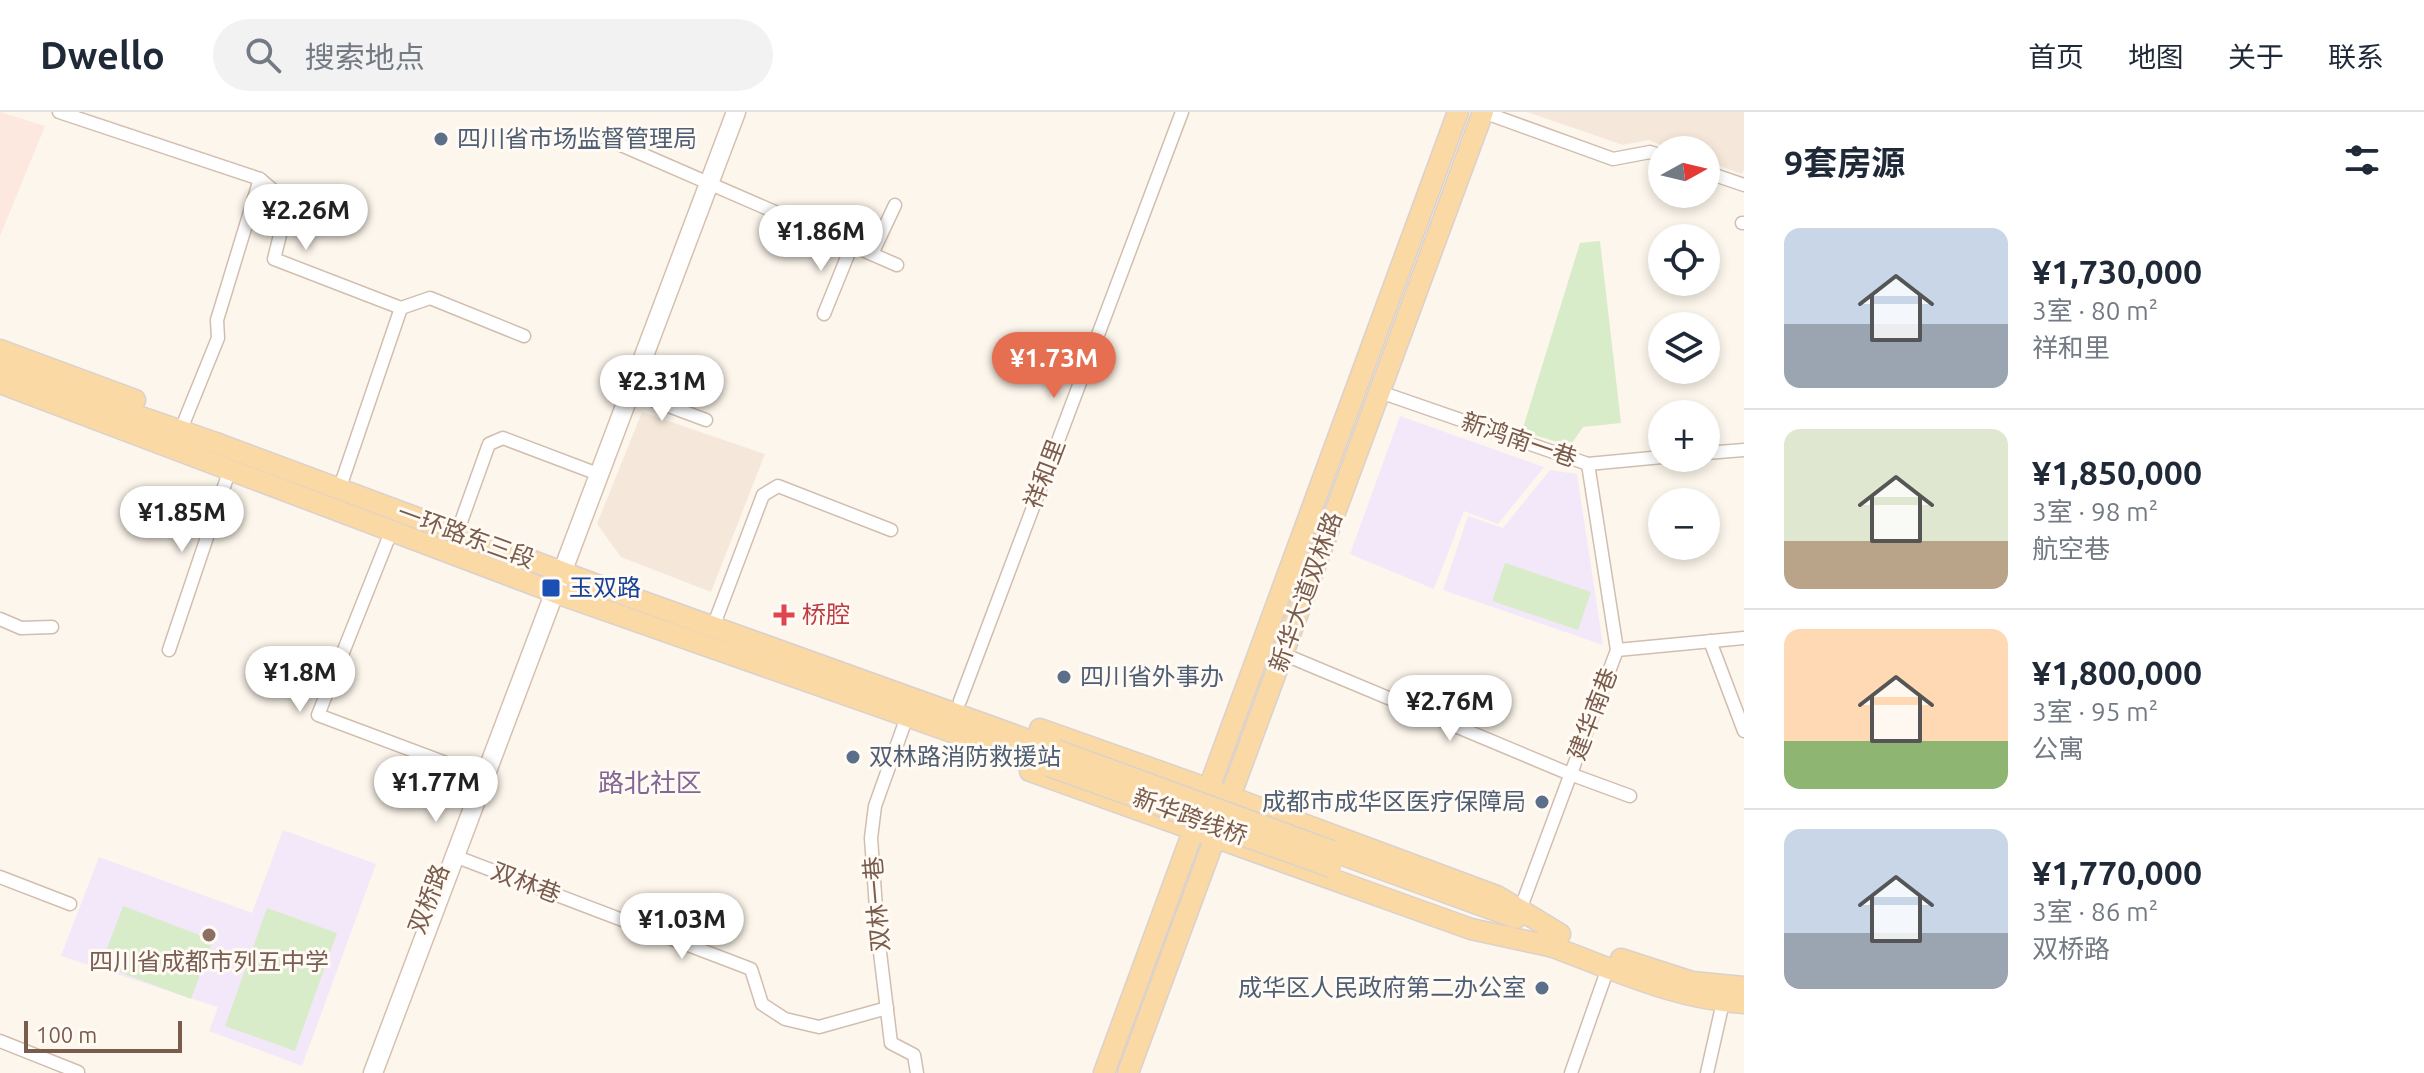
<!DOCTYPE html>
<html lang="zh">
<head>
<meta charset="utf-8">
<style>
	body { margin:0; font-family:Ubuntu,"Noto Sans SC",sans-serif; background:#f2f2f3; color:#1f2937; height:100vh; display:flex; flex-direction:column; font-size:30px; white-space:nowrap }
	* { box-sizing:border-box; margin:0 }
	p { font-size:26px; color:#747a83 }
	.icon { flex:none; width:44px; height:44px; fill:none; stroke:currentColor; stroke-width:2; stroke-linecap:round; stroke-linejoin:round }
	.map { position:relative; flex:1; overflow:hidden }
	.panel { display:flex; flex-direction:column; background:#fff; width:680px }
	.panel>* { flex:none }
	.needle { width:52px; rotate:82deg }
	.buttons { position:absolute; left:1648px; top:24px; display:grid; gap:16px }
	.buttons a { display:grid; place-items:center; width:72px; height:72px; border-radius:50%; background:#fff; box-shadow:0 4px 12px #0003; font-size:40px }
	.scale { position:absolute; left:24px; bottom:20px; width:158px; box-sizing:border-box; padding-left:8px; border:4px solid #7a5c4d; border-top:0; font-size:22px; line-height:28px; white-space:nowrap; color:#7a5c4d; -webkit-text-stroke:6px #fffaf3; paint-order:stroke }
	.price { position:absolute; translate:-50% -68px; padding:0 18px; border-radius:28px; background:#fff; color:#222; font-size:26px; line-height:52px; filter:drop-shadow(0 2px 4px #0008) }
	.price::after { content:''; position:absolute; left:50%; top:48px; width:24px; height:18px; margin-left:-12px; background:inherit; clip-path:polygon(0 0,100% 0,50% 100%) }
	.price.on { background:#e76f51; color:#fff }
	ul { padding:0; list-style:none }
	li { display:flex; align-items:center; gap:24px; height:200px; padding:0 40px }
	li+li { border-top:2px solid #e0e1e3 }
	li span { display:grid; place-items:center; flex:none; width:224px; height:160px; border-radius:16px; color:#555 }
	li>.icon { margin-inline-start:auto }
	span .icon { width:96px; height:96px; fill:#fffc; stroke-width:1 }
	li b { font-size:34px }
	h2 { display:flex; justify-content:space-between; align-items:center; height:96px; padding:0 40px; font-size:34px }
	header { display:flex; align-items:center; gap:48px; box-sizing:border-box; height:112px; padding:0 40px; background:#fff; border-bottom:2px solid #e0e1e3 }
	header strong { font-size:38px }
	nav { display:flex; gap:44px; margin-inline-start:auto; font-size:28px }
	.search { width:560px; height:72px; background:#f2f2f3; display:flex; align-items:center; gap:20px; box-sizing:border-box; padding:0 28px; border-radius:44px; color:#747a83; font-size:30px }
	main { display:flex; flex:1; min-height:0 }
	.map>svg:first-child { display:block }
</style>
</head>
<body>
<header>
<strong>Dwello</strong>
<div class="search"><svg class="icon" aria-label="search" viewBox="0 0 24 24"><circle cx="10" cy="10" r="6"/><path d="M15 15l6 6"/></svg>搜索地点</div>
<nav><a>首页</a><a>地图</a><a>关于</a><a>联系</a></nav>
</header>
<main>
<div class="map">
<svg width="1744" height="961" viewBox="0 0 1744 961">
	<rect width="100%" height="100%" fill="#fdf6ec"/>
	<g fill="#f5e8da">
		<polygon points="1527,0 1744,0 1744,57 1742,62 1706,49 1706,38 1675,38 1648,28 1623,33"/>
		<polygon points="642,300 765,342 711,480 621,445 597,412"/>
	</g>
	<polygon fill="#fde8e0" points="0,0 45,14 0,124"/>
	<g fill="#f3e8fa">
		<polygon points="1400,304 1544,355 1498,412 1464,399 1434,477 1350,442"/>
		<polygon points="1550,358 1577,362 1603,533 1443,478 1468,404 1503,416"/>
		<polygon points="283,718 376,752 302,954 209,919 218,895 61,844 99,745 252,801"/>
	</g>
	<g fill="#d8ecc9">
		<polygon points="1600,129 1621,311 1583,315 1570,334 1522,319 1580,131"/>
		<polygon points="1505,451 1591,480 1578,518 1492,489"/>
		<polygon points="123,794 213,828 191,887 101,853"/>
		<polygon points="267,796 337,821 295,939 225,914"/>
	</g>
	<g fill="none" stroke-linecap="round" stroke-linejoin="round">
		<defs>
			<g id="minor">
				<polyline points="59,0 260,67 217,208 218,226 184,310"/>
				<polyline points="1483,0 1613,47 1650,40 1662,44"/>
				<polyline points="598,23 897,153"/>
				<polyline points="1706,60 1744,73"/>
				<polyline points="260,67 288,91 274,147 401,196"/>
				<polyline points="1742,111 1744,111"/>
				<polyline points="872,142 895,93"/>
				<polyline points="824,202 852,133"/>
				<polyline points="631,280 706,308"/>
				<polyline points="1380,280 1588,352 1662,345"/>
				<polyline points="1706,341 1744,338"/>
				<polyline points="339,378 401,196 430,186 524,224"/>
				<polyline points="391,420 318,603 486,666"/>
				<polyline points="457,421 489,332 503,326 590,359"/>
				<polyline points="0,507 21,516 52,515"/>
				<polyline points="713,515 763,383 778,374 891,418"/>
				<polyline points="1710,529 1744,619"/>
				<polyline points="169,538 230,357"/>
				<polyline points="1617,538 1744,526"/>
				<polyline points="1283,542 1570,662 1630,684"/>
				<polyline points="960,589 1182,0"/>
				<polyline points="904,613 875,694 871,726 878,824 891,931 914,943 917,961"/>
				<polyline points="457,745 751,857 762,892 785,907 819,915 887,896"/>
				<polyline points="0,765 70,792"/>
				<polyline points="1520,798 1617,538 1588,352"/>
				<polyline points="0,929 78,960"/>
				<polyline points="1571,961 1608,856"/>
				<polyline points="1707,961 1723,890"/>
			</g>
			<polyline id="secondary" points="373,961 736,0"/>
			<g id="primary">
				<polyline points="0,238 135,288"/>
				<polyline points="0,256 216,331 608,477 1056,638"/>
				<polyline points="0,271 556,481 1049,654"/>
				<polyline points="1040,617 1209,677 1497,784 1560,822"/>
				<polyline points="1030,659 1471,817 1554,835"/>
				<polyline points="1332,739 1516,806"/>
				<path d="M 1542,831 C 1609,855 1672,887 1744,891"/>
				<polyline points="1621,847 1692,870 1744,875"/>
				<polyline points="1104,961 1458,0"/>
				<polyline points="1128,961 1483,0"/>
			</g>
		</defs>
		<use href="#minor" stroke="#d1beb0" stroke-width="15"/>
		<use href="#secondary" stroke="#d6c0b0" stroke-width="21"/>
		<use href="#primary" stroke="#dad1cd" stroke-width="23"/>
		<use href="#minor" stroke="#fff" stroke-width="12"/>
		<use href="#secondary" stroke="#fff" stroke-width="18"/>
		<use href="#primary" stroke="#fbd9a5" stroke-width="20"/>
		<defs>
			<g id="primary-bridge">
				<polyline points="1056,638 1332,739"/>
				<polyline points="1049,654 1331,755"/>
			</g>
		</defs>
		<use href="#primary-bridge" stroke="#dad1cd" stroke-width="23" stroke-linecap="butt"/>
		<use href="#primary-bridge" stroke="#fbd9a5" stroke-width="20"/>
	</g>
	<g fill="#5c6f8a" stroke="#fffaf3" stroke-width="3">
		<circle cx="441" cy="27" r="8"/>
		<circle cx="1064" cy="565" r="8"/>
		<circle cx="853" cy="645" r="8"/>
		<circle cx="1542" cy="690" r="8"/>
		<circle cx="1542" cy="876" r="8"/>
	</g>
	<rect fill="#1a4fb4" stroke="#fffaf3" stroke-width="3" x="541" y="466" width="20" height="20" rx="4"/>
	<path fill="#e0444e" stroke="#fffaf3" stroke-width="3" d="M780 491h8v8h8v8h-8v8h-8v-8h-8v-8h8z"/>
	<circle fill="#8d6e63" stroke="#fffaf3" stroke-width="3" cx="209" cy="823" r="8"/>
	<g text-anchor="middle" stroke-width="6" stroke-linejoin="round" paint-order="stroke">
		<g font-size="24" fill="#4e5e75" stroke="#fffaf3" text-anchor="start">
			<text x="457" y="35">四川省市场监督管理局</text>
			<text x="1080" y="573">四川省外事办</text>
			<text x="869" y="653">双林路消防救援站</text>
			<text x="1526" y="698" text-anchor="end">成都市成华区医疗保障局</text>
			<text x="1526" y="884" text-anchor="end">成华区人民政府第二办公室</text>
		</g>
		<g font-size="24" fill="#7a5c4d" stroke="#fffaf3">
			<text transform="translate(1519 328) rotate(19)" y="8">新鸿南一巷</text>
			<text transform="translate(1045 362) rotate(-69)" y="8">祥和里</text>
			<text transform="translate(466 424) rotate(20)" y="8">一环路东三段</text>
			<text transform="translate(1306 480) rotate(-70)" y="8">新华大道双林路</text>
			<text transform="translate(1593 602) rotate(-69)" y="8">建华南巷</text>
			<text transform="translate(1190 705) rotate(20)" y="8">新华跨线桥</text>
			<text transform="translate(526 771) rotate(21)" y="8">双林巷</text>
			<text transform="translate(429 787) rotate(-69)" y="8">双桥路</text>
			<text transform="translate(877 792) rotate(-95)" y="8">双林一巷</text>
		</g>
		<g font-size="24" fill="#164399" stroke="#fffaf3" text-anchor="start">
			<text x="569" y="484">玉双路</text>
		</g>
		<g font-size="24" fill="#be3a42" stroke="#fffaf3" text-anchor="start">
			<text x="802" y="511">桥腔</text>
		</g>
		<g font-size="24" fill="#785e54" stroke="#fffaf3">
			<text x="209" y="858">四川省成都市列五中学</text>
		</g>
		<g font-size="26" fill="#846695" stroke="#fffaf3">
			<text x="650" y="680">路北社区</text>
		</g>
	</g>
</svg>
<div class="buttons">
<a><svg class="needle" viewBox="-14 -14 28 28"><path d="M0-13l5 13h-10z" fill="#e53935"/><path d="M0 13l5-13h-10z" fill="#747a83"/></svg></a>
<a><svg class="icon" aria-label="locate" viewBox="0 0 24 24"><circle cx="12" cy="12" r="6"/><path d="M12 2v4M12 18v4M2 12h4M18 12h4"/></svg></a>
<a><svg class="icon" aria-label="layers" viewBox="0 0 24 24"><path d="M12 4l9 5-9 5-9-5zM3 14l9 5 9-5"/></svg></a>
<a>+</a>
<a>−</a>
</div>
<div class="scale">100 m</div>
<b class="price" style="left:306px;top:140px">¥2.26M</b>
<b class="price" style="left:821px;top:161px">¥1.86M</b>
<b class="price on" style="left:1054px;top:288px">¥1.73M</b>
<b class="price" style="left:662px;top:311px">¥2.31M</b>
<b class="price" style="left:182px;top:442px">¥1.85M</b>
<b class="price" style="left:300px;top:602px">¥1.8M</b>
<b class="price" style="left:1450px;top:631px">¥2.76M</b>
<b class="price" style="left:436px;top:712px">¥1.77M</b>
<b class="price" style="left:682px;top:849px">¥1.03M</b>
</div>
<section class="panel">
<h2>9套房源<svg class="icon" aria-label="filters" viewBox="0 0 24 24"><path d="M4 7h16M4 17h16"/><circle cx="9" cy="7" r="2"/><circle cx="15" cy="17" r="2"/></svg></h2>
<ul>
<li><span style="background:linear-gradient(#c9d6e8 60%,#9aa5b1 0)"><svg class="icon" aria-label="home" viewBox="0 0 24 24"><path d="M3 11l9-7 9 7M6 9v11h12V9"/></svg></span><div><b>¥1,730,000</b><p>3室 · 80 m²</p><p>祥和里</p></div></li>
<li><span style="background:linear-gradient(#dfe7d0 70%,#b9a48a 0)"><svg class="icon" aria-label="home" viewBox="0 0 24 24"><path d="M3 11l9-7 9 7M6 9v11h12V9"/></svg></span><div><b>¥1,850,000</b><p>3室 · 98 m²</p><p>航空巷</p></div></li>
<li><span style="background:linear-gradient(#ffd9b3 70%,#8fb573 0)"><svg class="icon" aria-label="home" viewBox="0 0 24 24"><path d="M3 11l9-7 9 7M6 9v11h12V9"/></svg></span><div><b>¥1,800,000</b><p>3室 · 95 m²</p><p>公寓</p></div></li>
<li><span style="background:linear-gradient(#c9d6e8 65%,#9aa5b1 0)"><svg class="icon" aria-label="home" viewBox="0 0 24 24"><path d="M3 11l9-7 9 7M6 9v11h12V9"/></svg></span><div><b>¥1,770,000</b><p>3室 · 86 m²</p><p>双桥路</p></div></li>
</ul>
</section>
</main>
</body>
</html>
